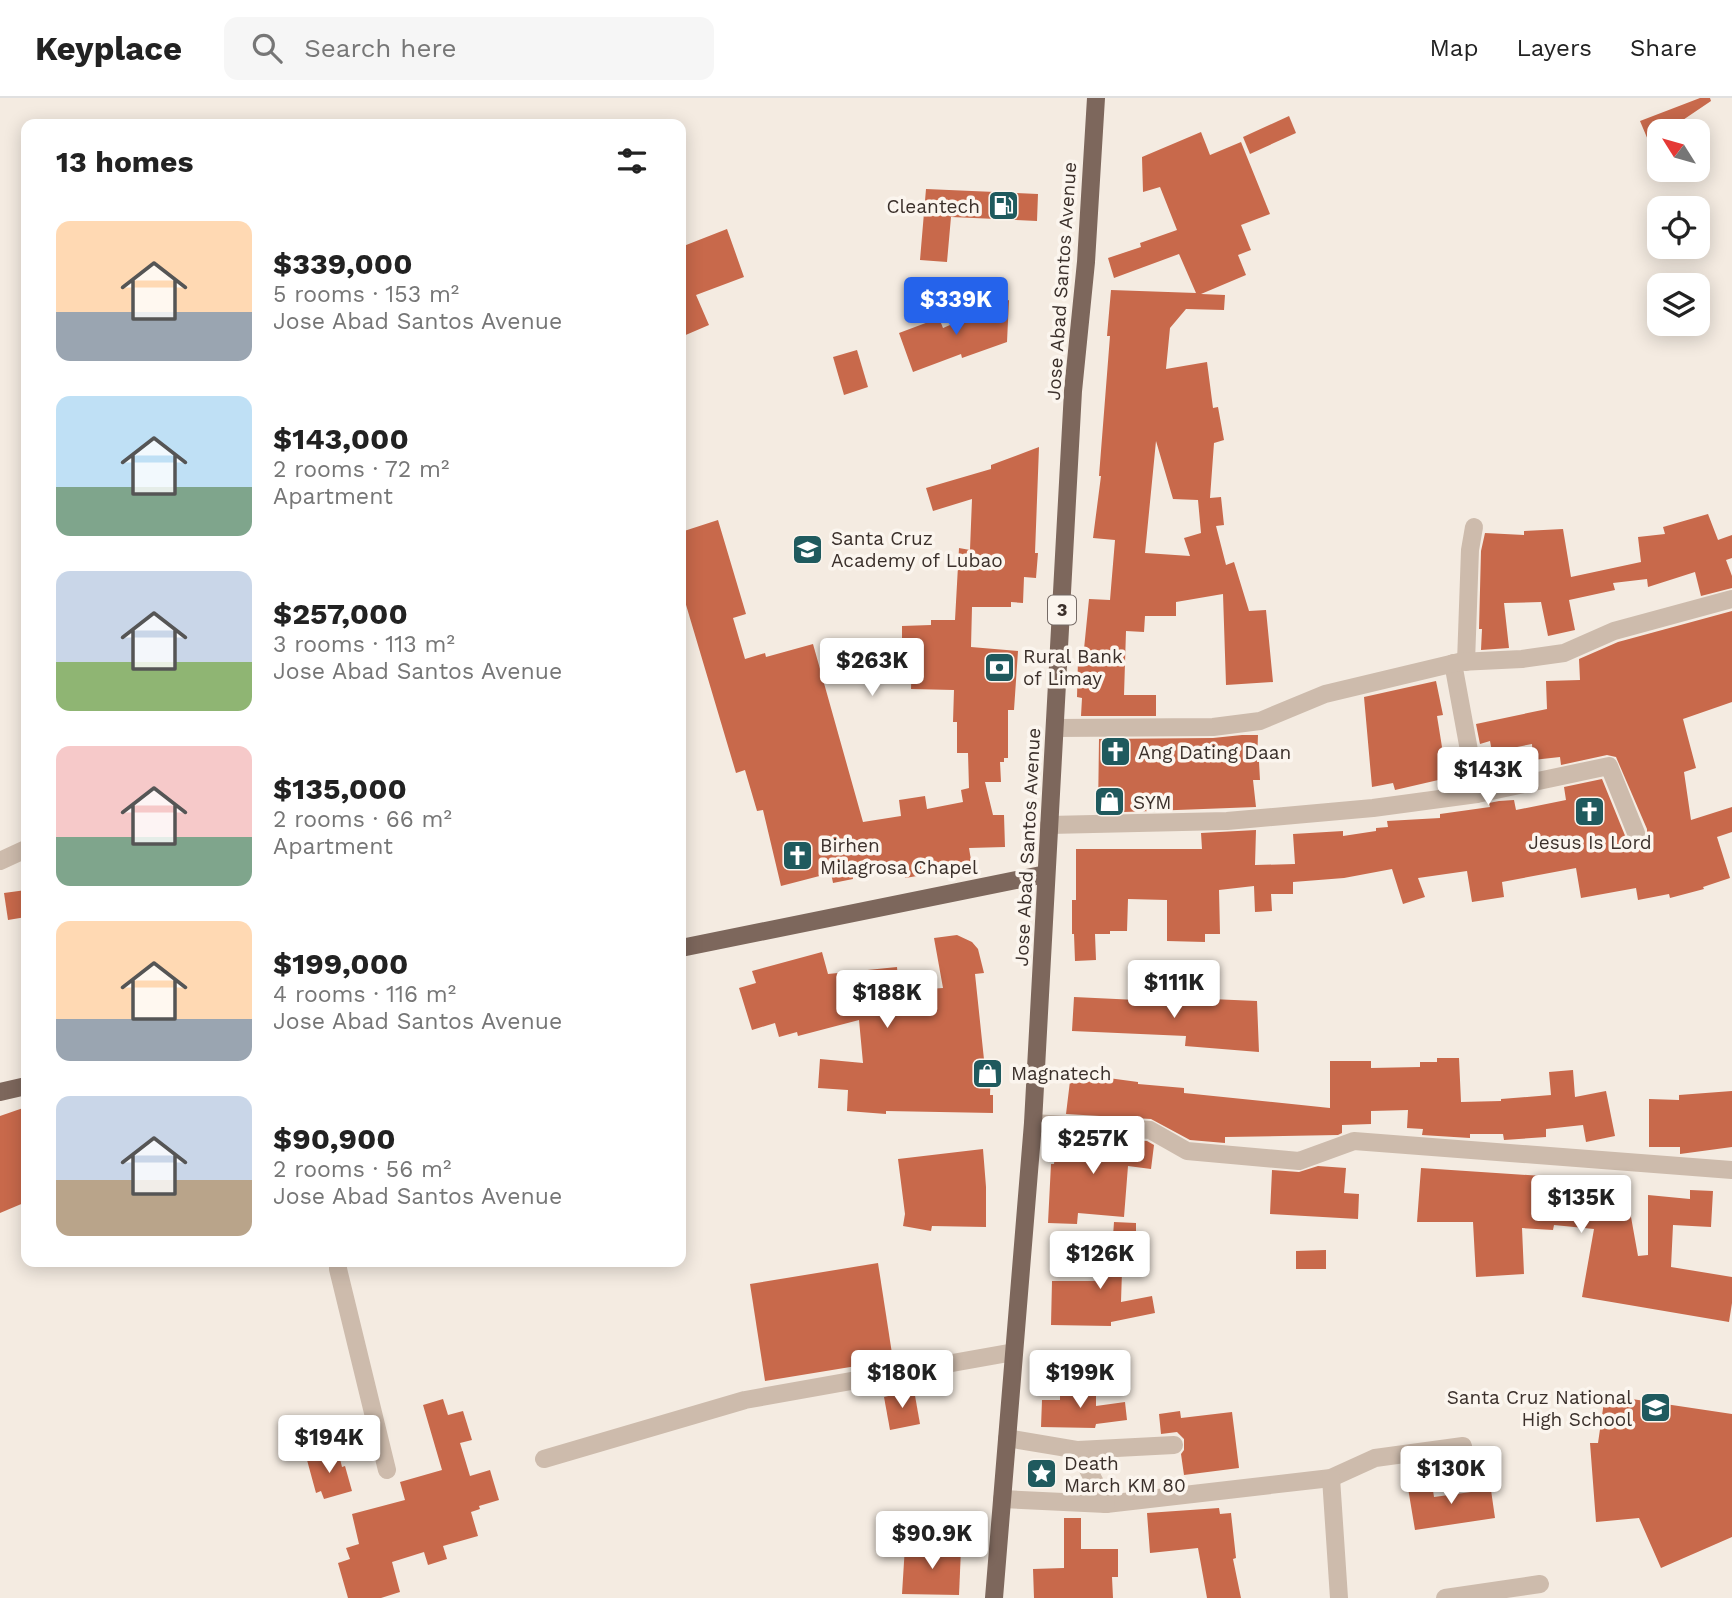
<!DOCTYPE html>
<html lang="en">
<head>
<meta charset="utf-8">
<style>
	body { margin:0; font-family:"Work Sans",sans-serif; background:#f6f6f6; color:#222; height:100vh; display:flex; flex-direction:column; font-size:26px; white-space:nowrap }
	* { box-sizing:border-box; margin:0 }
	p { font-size:23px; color:#767676 }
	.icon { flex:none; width:38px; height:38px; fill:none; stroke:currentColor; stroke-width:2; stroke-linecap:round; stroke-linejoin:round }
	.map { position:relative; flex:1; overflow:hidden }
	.sheet { position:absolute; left:21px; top:21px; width:665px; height:1148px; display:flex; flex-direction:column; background:#fff; border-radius:14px; box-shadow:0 4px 18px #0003 }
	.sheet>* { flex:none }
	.needle { width:46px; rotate:307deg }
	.tools { position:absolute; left:1647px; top:21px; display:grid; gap:14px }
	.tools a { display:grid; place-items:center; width:63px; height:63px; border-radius:14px; background:#fff; box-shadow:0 4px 18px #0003; font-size:35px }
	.price { position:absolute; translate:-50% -60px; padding:0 16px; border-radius:7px; background:#fff; color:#222; font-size:23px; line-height:46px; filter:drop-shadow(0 2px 4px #0008) }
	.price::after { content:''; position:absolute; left:50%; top:42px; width:21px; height:16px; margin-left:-10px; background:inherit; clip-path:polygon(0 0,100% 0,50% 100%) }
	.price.selected { background:#2563eb; color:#fff }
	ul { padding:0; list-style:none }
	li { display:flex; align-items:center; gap:21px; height:175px; padding:0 35px }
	li span { display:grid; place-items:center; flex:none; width:196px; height:140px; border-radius:14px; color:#555 }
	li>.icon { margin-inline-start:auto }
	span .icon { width:84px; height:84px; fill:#fffc; stroke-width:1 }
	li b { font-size:30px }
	h2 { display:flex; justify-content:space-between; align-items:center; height:84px; padding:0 35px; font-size:30px }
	header { display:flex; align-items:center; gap:42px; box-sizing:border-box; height:98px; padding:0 35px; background:#fff; border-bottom:2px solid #e0e0e0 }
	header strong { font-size:33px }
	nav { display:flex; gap:38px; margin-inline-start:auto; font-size:24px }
	.search { width:490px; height:63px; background:#f6f6f6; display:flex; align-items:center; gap:18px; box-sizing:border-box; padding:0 24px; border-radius:14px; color:#767676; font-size:26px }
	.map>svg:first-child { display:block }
</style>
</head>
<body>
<header>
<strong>Keyplace</strong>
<div class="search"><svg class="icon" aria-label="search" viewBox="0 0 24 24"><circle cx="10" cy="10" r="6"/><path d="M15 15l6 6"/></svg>Search here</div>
<nav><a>Map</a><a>Layers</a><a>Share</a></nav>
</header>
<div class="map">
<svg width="1732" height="1500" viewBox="0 0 1732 1500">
	<rect width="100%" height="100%" fill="#f4ebe1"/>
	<g fill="#c8694b" fill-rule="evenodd">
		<polygon points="1700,0 1710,0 1711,3 1677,26 1678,30 1670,33 1659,33 1659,38 1648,42 1640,23"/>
		<polygon points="1289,18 1296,35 1250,56 1243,39"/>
		<path d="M 1201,34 L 1210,57 L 1241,44 L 1270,116 L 1241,127 L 1251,152 L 1238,157 L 1246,177 L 1201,196 L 1225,197 L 1224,212 L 1186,211 L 1170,230 L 1166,271 L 1207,264 L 1213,310 L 1218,309 L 1224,342 L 1214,345 L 1210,400 L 1221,399 L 1224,427 L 1216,428 L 1226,467 L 1234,464 L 1249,513 L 1266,512 L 1273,584 L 1226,587 L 1223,496 L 1217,497 L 1176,504 L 1176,518 L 1145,518 L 1144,534 L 1126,533 L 1124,597 L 1156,597 L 1156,618 L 1081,618 L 1082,600 L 1077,599 L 1078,561 L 1083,561 L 1089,501 L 1110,502 L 1115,442 L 1093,440 L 1101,378 L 1099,378 L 1110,238 L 1107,238 L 1111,192 L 1196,195 L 1179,156 L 1114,180 L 1108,160 L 1141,149 L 1140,145 L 1177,132 L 1160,89 L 1143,94 L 1142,59 ZM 1156,343 L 1173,401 L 1198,402 L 1201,435 L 1184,440 L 1190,458 L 1145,455 Z"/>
		<polygon points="926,91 1038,96 1037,123 951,119 947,164 920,162"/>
		<polygon points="727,131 744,179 696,197 709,227 681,239 681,149"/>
		<polygon points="1009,202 1007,244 962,260 961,256 913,274 899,235 939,220 943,230"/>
		<polygon points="857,252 868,289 844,297 833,259"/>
		<polygon points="1039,349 1035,455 1038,455 1036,480 1024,479 1023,505 1011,504 1011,509 972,509 971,549 1018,553 1014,612 1008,612 1008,660 1004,660 1004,664 1000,664 1001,684 985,684 993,717 1004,717 1005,749 969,750 972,768 948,773 905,780 903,767 888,769 887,767 852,774 853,781 833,785 831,775 781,788 763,712 757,713 745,672 736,675 681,490 681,434 718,422 746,516 733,520 745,561 765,555 766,559 813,546 863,724 901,718 899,702 925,698 927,711 963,704 961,692 969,690 968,655 957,655 957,624 953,624 954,592 911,591 912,552 902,552 902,528 931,527 931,522 955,522 959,450 970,452 972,401 933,413 926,390 991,371 991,367"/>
		<polygon points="1708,416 1718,442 1732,437 1732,460 1726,462 1732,478 1732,490 1701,498 1695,474 1648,489 1647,481 1613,485 1615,492 1569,502 1575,532 1548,538 1541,504 1504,505 1509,550 1481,552 1482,531 1479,531 1481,453 1485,435 1524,437 1524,433 1563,431 1571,479 1641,464 1638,439 1665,436 1663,429"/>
		<polygon points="1732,513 1732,604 1683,621 1696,670 1684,674 1691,722 1732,709 1732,734 1717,739 1730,780 1703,789 1704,791 1670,800 1669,796 1638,802 1636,790 1581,800 1576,770 1502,784 1504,799 1472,804 1467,773 1418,780 1425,799 1403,806 1392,771 1344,780 1293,784 1293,796 1271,796 1272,813 1255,814 1254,788 1219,792 1220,836 1205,836 1205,844 1167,843 1167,802 1128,801 1127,833 1110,833 1110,836 1095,836 1096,862 1075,863 1074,836 1072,836 1072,802 1076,802 1076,751 1202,751 1201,735 1256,732 1255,767 1295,766 1293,736 1343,733 1343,738 1376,733 1376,730 1388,729 1387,723 1440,720 1440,716 1490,709 1489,705 1499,703 1514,702 1516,712 1566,702 1564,689 1602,681 1626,740 1634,746 1641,745 1647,737 1647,731 1616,659 1607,657 1561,667 1560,659 1533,662 1532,646 1492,654 1490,643 1480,646 1476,626 1547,611 1546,583 1580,582 1579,561 1618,544"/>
		<polygon points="1436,583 1443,617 1437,618 1447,680 1395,692 1393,685 1372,689 1364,599"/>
		<polygon points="1242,637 1258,637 1257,664 1259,664 1260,682 1253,682 1256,709 1098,715 1099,641 1213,640"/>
		<polygon points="26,792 26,819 8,822 4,795"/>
		<polygon points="957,837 972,844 978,851 984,875 975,876 985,971 991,971 990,997 993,997 993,1015 886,1013 886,1016 847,1013 848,992 818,990 820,961 863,965 859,922 798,938 797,934 779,939 775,925 752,932 739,890 756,885 752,873 822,854 828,876 897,869 899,893 943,890 934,840"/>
		<polygon points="1074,899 1158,903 1188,903 1188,900 1257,903 1259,954 1185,948 1186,938 1072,933"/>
		<polygon points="1437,960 1459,960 1461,1004 1501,1003 1501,1001 1551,997 1549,974 1573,972 1575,999 1606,993 1615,1038 1586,1044 1583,1027 1546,1031 1546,1039 1504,1042 1503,1036 1470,1036 1470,1040 1422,1037 1423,1031 1407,1030 1408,1012 1371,1013 1371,1026 1342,1027 1342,1035 1338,1037 1225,1039 1225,1045 1190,1042 1151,1021 1066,1016 1071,975 1138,984 1138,986 1184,990 1184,995 1330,1010 1330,963 1371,963 1371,970 1420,969 1420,964 1437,964"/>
		<polygon points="1732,993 1732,1049 1680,1056 1680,1049 1649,1049 1649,1001 1679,1002 1679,997"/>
		<polygon points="26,1009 26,1104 0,1115 0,1018"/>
		<polygon points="1057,1038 1147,1043 1154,1047 1151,1071 1128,1068 1124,1119 1078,1115 1077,1126 1048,1125 1051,1066 1054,1066"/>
		<polygon points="983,1051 986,1089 986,1129 932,1128 931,1133 903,1128 905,1116 898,1061"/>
		<polygon points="1318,1068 1346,1070 1344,1095 1359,1096 1358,1121 1270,1116 1272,1072 1299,1074"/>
		<polygon points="1421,1070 1558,1079 1558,1082 1569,1083 1569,1087 1626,1091 1638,1158 1648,1157 1648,1097 1690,1101 1690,1092 1713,1093 1711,1129 1673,1127 1671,1169 1732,1179 1732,1205 1729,1224 1582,1199 1594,1131 1554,1127 1553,1132 1522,1130 1524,1176 1476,1179 1473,1124 1417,1124"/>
		<polygon points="1114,1124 1136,1125 1136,1142 1123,1142 1121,1204 1152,1198 1155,1215 1111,1224 1111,1228 1051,1227 1052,1183 1105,1183 1107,1138 1113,1138"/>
		<polygon points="1326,1152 1326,1171 1296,1171 1296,1153"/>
		<polygon points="878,1165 893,1262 765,1283 750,1186"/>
		<polygon points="1060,1288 1096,1290 1096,1308 1125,1304 1127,1322 1096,1326 1095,1330 1041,1329 1042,1302 1060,1302"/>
		<polygon points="914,1292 920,1326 890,1332 884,1299"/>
		<polygon points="1605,1297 1732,1316 1732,1439 1661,1470 1639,1420 1596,1424 1590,1345 1598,1345"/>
		<polygon points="443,1301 448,1317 463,1313 472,1342 460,1345 470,1378 490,1372 499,1402 479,1408 480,1411 471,1414 478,1438 443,1448 447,1461 428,1467 424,1454 392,1464 400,1494 381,1500 348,1500 338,1465 350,1461 346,1450 359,1446 352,1416 405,1402 400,1384 442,1372 423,1307"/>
		<polygon points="1180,1313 1181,1320 1232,1314 1239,1370 1184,1377 1181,1356 1184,1352 1184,1341 1177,1334 1161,1336 1159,1316"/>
		<polygon points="338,1353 342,1369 345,1368 352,1393 324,1401 321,1393 316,1395 307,1362"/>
		<polygon points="1487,1381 1488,1392 1491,1392 1495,1420 1415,1432 1408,1390 1432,1386 1434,1399 1471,1394 1470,1384"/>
		<polygon points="1219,1410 1220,1416 1231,1415 1236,1460 1233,1461 1241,1500 1207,1500 1198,1450 1150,1455 1147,1415"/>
		<polygon points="1064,1420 1081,1420 1081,1451 1118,1451 1118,1479 1112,1479 1113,1500 1034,1500 1033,1471 1064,1470"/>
		<polygon points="905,1448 961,1451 959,1497 902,1496"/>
	</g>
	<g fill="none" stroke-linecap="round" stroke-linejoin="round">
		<g stroke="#cdbbac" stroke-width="18">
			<polyline points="1466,564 1470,452 1474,429"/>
			<polyline points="1453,565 1477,696"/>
			<polyline points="1055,630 1213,629 1260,623 1325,596 1459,564 1522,561 1564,555 1614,533 1732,501"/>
			<polyline points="1049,727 1227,723 1373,710 1477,696 1609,668 1636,735"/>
			<polyline points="0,763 26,751"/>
			<polyline points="1033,1025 1150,1032 1187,1053 1299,1063 1354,1043 1732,1072"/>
			<polyline points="338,1164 338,1171 387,1372"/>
			<polyline points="1007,1340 1078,1352 1174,1347"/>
			<polyline points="1078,1352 1106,1406 1331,1380 1375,1360 1463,1348"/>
			<polyline points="544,1361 745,1302 1014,1254"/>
			<polyline points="1331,1380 1339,1500"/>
			<polyline points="1002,1401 1106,1406"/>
			<polyline points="1445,1500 1540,1486"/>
		</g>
		<g stroke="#7d675c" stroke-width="18">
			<polyline points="681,850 1046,776"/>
			<polyline points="0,994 26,988"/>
			<polyline points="994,1500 1033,1025 1073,293 1086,164 1096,0"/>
		</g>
	</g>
	<defs>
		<symbol id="fuel-square" viewBox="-11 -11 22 22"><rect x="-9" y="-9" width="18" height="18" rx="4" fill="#1f5a5e" stroke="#fbf5ee"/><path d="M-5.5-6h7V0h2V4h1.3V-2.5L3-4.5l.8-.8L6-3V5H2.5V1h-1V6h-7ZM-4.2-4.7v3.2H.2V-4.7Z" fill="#fff"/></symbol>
		<symbol id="school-square" viewBox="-11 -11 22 22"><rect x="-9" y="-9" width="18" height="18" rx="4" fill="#1f5a5e" stroke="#fbf5ee"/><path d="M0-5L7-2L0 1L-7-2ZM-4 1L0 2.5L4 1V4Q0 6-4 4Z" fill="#fff"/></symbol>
		<symbol id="bank-square" viewBox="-11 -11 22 22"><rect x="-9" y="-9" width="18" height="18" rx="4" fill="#1f5a5e" stroke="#fbf5ee"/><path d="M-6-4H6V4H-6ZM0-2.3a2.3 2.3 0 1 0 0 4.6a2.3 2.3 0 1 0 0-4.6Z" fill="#fff"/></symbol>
		<symbol id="church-square" viewBox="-11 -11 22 22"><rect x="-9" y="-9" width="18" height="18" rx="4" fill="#1f5a5e" stroke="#fbf5ee"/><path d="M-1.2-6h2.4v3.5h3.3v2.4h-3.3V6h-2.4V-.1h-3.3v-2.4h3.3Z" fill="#fff"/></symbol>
		<symbol id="shop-square" viewBox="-11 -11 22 22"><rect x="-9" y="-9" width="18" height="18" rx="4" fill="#1f5a5e" stroke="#fbf5ee"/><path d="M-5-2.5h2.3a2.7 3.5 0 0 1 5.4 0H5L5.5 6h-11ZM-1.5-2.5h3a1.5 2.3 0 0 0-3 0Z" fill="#fff"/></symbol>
		<symbol id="sight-square" viewBox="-11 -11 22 22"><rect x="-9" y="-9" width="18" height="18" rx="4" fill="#1f5a5e" stroke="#fbf5ee"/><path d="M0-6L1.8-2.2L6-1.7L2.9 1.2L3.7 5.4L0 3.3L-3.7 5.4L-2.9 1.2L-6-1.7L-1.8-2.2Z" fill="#fff"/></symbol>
	</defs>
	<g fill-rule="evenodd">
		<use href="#fuel-square" x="986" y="90" width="35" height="35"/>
		<use href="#school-square" x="790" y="434" width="35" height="35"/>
		<use href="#bank-square" x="982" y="552" width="35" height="35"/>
		<use href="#church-square" x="1098" y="636" width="35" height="35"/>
		<use href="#shop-square" x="1092" y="686" width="35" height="35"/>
		<use href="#church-square" x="1572" y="696" width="35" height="35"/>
		<use href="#church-square" x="780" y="740" width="35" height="35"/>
		<use href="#shop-square" x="970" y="958" width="35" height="35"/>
		<use href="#school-square" x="1638" y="1292" width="35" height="35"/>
		<use href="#sight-square" x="1024" y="1358" width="35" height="35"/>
	</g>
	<g text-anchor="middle" stroke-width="7" stroke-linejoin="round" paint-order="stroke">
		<rect fill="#fbf5ee" stroke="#756b66" stroke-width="2" x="1048" y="497.5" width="28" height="29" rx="5"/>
		<g font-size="18" font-weight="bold" fill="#3b302b">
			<text x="1062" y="518">3</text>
		</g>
		<g font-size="19" fill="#3b302b" stroke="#fbf5ee" text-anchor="start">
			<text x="980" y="115" text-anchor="end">Cleantech</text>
			<text x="831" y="447">Santa Cruz<tspan x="831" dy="22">Academy of Lubao</tspan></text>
			<text x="1023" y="565">Rural Bank<tspan x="1023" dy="22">of Limay</tspan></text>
			<text x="1138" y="661">Ang Dating Daan</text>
			<text x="1133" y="711">SYM</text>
			<text x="1590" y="751" text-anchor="middle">Jesus Is Lord</text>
			<text x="820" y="754">Birhen<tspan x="820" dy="22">Milagrosa Chapel</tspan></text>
			<text x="1011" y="982">Magnatech</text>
			<text x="1632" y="1306" text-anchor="end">Santa Cruz National<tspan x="1632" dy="22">High School</tspan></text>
			<text x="1064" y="1372">Death<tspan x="1064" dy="22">March KM 80</tspan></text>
		</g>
		<g font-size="19" fill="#3b302b" stroke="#fbf5ee">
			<text transform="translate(1061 183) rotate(-86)" y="7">Jose Abad Santos Avenue</text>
			<text transform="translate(1027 749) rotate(-87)" y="7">Jose Abad Santos Avenue</text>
		</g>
	</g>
</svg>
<div class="tools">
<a><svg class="needle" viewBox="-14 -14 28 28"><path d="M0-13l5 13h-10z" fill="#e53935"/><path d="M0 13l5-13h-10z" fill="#767676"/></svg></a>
<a><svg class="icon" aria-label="locate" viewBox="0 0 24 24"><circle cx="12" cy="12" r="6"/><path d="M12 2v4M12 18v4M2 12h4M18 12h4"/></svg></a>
<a><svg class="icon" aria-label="layers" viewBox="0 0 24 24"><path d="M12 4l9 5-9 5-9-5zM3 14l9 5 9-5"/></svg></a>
</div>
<b class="price selected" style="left:956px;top:239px">$339K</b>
<b class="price" style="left:872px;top:600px">$263K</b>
<b class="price" style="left:1488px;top:709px">$143K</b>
<b class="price" style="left:1174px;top:922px">$111K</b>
<b class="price" style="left:887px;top:932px">$188K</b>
<b class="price" style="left:1093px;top:1078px">$257K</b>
<b class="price" style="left:1581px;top:1137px">$135K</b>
<b class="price" style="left:1100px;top:1193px">$126K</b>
<b class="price" style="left:902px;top:1312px">$180K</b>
<b class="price" style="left:1080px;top:1312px">$199K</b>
<b class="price" style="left:329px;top:1377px">$194K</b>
<b class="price" style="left:1451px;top:1408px">$130K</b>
<b class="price" style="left:932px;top:1473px">$90.9K</b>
<section class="sheet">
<h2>13 homes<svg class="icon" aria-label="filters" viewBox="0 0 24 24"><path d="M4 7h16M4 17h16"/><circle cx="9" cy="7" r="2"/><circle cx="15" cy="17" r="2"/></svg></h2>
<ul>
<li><span style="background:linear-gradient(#ffd9b3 65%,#9aa5b1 0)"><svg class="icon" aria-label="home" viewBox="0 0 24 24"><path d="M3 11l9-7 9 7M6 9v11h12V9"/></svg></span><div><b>$339,000</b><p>5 rooms · 153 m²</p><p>Jose Abad Santos Avenue</p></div></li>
<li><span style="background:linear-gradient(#bfe0f5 65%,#7fa58c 0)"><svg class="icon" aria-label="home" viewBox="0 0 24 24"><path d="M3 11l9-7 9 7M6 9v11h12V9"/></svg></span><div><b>$143,000</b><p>2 rooms · 72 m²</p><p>Apartment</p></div></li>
<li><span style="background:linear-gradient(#c9d6e8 65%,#8fb573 0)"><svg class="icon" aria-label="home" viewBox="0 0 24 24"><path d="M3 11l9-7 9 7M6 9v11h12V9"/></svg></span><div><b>$257,000</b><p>3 rooms · 113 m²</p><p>Jose Abad Santos Avenue</p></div></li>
<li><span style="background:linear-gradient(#f6c9c9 65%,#7fa58c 0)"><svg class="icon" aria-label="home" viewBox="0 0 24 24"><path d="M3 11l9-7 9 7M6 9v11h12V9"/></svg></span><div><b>$135,000</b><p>2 rooms · 66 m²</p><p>Apartment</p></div></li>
<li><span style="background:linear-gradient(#ffd9b3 70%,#9aa5b1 0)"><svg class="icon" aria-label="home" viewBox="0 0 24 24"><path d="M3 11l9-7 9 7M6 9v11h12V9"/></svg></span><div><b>$199,000</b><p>4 rooms · 116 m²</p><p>Jose Abad Santos Avenue</p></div></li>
<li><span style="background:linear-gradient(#c9d6e8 60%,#b9a48a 0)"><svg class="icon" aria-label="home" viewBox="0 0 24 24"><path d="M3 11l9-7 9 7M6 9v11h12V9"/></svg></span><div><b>$90,900</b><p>2 rooms · 56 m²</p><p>Jose Abad Santos Avenue</p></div></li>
</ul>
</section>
</div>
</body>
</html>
